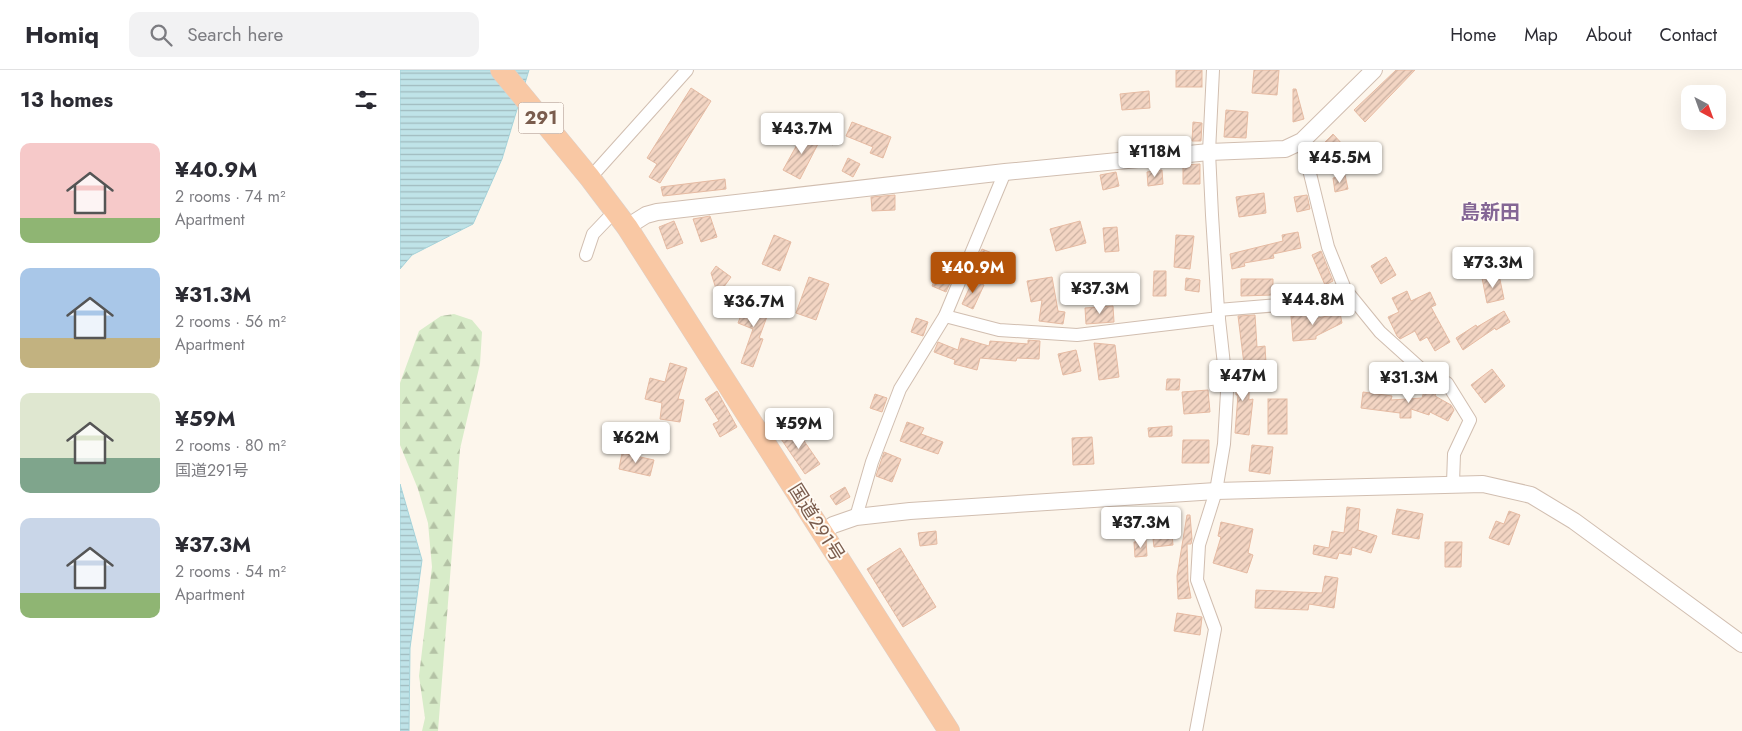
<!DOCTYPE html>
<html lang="en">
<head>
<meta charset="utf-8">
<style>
	body { margin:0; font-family:Jost,"Noto Sans JP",sans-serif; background:#f2f2f3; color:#2b2b33; height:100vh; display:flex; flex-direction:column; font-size:19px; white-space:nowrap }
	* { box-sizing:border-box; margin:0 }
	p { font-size:16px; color:#7c7c81 }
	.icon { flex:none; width:28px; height:28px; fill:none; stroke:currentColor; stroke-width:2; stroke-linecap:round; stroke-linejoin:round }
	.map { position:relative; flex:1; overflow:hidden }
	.side { display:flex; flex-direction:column; background:#fff; width:400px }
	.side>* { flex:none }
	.needle { width:32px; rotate:139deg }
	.tools { position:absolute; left:1281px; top:15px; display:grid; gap:10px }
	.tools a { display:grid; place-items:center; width:45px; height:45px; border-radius:10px; background:#fff; box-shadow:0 5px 20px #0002; font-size:25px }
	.price { position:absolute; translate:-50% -42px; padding:0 11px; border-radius:5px; background:#fff; color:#222; font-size:16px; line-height:32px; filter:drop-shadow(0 1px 2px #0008) }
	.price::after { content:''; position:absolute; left:50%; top:30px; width:15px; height:11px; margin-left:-8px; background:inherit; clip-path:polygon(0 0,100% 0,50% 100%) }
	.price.on { background:#b45309; color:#fff }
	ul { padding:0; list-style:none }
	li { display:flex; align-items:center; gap:15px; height:125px; padding:0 20px }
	li span { display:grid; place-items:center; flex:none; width:140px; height:100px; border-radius:10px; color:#555 }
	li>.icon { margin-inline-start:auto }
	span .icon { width:60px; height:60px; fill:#fffc; stroke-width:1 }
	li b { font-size:21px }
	h2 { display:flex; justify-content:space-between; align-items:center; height:60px; padding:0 20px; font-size:21px }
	header { display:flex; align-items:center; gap:30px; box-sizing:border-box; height:70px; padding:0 25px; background:#fff; border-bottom:1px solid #e1e1e2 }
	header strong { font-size:24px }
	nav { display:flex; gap:28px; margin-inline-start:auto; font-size:18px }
	.search { width:350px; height:45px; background:#f2f2f3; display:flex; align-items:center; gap:12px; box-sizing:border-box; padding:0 18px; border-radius:10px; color:#7c7c81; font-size:19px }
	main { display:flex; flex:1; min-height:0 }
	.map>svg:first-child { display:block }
</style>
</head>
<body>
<header>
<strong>Homiq</strong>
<div class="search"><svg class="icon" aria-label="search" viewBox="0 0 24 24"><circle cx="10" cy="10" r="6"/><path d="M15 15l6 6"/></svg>Search here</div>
<nav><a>Home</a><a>Map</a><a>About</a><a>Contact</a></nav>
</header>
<main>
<section class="side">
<h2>13 homes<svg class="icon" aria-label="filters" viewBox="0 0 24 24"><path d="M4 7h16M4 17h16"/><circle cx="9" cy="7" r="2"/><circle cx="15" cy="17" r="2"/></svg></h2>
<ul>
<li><span style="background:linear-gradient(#f6c9c9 75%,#8fb573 0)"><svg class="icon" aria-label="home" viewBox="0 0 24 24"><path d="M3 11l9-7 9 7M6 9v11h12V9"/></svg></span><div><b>¥40.9M</b><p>2 rooms · 74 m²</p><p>Apartment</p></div></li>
<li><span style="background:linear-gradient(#a9c7e8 70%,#c2b280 0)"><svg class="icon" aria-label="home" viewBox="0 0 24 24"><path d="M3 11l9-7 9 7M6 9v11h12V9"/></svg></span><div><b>¥31.3M</b><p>2 rooms · 56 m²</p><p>Apartment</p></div></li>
<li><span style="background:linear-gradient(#dfe7d0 65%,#7fa58c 0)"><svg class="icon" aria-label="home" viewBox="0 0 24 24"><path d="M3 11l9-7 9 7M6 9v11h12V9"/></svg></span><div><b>¥59M</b><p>2 rooms · 80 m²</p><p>国道291号</p></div></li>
<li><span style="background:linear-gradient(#c9d6e8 75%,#8fb573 0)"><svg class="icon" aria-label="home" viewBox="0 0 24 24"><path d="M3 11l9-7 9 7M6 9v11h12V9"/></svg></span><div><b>¥37.3M</b><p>2 rooms · 54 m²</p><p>Apartment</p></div></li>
</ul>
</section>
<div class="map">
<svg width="1342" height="661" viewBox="0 0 1342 661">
	<defs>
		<pattern id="forest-firs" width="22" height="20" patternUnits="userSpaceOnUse" patternTransform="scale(1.25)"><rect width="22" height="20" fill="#d8ecc9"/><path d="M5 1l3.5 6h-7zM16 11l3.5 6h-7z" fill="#b4c2a5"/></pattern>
		<pattern id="water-rules" width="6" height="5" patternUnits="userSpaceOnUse" patternTransform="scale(1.25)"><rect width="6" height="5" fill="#bfe3e8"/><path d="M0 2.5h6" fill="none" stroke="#a0bbbe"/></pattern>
		<pattern id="building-hatch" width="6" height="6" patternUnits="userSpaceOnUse" patternTransform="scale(1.25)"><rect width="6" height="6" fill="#f3d5c3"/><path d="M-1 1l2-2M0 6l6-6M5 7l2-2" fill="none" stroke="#cab0a1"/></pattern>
	</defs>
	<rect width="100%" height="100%" fill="#fdf6ec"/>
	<polygon fill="url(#forest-firs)" points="54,244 72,250 82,262 80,294 60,379 38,661 22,661 25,648 19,606 32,497 28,453 18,419 0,375 0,313 19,261 41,246"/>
	<g fill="url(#water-rules)" stroke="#a5d3da">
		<polygon points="0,0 129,0 102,89 73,154 12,185 0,199"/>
		<polygon points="0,414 22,490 10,578 9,661 0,661"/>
	</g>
	<g fill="url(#building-hatch)" stroke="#e6bba3">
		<rect x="776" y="0" width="26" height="17"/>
		<polygon points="854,0 879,0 877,25 852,23"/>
		<polygon points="996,0 1015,0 965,52 954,40"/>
		<polygon points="291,18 311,31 260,113 249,107 257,94 247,88"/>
		<polygon points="893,19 896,19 904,49 893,52"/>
		<polygon points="749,21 750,38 722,40 720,24"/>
		<polygon points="826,40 848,42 846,68 824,67"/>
		<polygon points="452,52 491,67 483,88 470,83 473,77 446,66"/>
		<polygon points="793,52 802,53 801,71 792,71"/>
		<polygon points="434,53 442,56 433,75 425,71"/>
		<polygon points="404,62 420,70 400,109 383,100"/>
		<polygon points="933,64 943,75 926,93 915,82"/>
		<polygon points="448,88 460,94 453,107 442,101"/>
		<polygon points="800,94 800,114 783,114 783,95"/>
		<polygon points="762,100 763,114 748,116 747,102"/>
		<polygon points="716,102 719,116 703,120 700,105"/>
		<polygon points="945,105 948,119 935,122 933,108"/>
		<polygon points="325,109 326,119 263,126 261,117"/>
		<polygon points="864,123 866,143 839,147 836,127"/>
		<polygon points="495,125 495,140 472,141 471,127"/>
		<polygon points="907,125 910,139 897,142 894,127"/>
		<polygon points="310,146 317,167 301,172 293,149"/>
		<polygon points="274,151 283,173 267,179 259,157"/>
		<polygon points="680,151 686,173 656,181 650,159"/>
		<polygon points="717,157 719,181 705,182 703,158"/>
		<polygon points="898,162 901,178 873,184 874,188 844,193 845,196 832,199 830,184 883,171 882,165"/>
		<polygon points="374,165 391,172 380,201 362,194"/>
		<polygon points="776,165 794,166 790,199 774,197"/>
		<polygon points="582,179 592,183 587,196 576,192"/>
		<polygon points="921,181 933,211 925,215 912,185"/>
		<polygon points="986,187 996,205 981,214 971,196"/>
		<polygon points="541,195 555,202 546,222 532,216"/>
		<polygon points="316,196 331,207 318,225 311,203"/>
		<polygon points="754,201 766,201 766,226 753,226"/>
		<polygon points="1099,205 1104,229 1087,233 1082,208"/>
		<polygon points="409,207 429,214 416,250 396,243"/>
		<polygon points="652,207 658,241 665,242 663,254 639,251 642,230 631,232 627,211"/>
		<polygon points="786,208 800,210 799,222 785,220"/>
		<polygon points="841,209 873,209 873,225 841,226"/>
		<polygon points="573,210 584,215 573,239 562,234"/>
		<polygon points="1007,221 1011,231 1030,222 1036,235 1031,237 1050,272 1035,281 1027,267 1020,271 1015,261 1000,269 997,266 988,247 999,242 992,228"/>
		<polygon points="348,227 371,236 359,268 363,269 353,297 341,293 353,259 338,253"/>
		<polygon points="713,236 714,252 686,254 685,238"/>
		<polygon points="1104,241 1110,252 1096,260 1095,258 1063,280 1056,268 1076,255 1077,257"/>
		<polygon points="940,243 942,253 916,266 916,269 893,271 891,246 914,244 914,249"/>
		<polygon points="855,245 857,277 865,276 866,293 844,294 838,246"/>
		<polygon points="516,248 528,252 523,266 511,262"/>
		<polygon points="561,268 589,276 590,271 628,274 628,270 640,271 639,289 617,288 616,291 580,288 577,300 554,294 555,290 534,282 538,272 558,280"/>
		<polygon points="694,273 715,275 719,307 699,310"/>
		<polygon points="676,280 681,301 663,305 658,284"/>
		<polygon points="270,293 287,298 278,329 284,330 280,352 260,349 262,333 245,329 250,308 265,312"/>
		<polygon points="833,298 847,298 846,315 849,315 849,330 853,329 849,365 835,363 838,325 836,325 836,309 834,309"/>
		<polygon points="1092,299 1105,316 1085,333 1071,315"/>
		<polygon points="767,309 780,309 779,320 766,320"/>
		<polygon points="1026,315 1037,318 1035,326 1051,335 1054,340 1048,351 1030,342 1029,345 1011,339 1011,348 1000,348 1000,343 961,338 963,322 992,326 991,330 1022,328"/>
		<polygon points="808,320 810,342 784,344 782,322"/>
		<polygon points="317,321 337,357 320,367 313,354 319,351 305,329"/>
		<polygon points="475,324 487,328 482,342 470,338"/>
		<rect x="868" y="329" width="19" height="35"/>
		<polygon points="507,352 524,358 521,364 543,372 538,384 500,371"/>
		<polygon points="393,355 420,394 405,404 379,366"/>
		<polygon points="772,356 772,366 749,367 748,358"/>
		<polygon points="692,367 694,394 673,395 672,368"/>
		<polygon points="783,370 809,370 809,393 782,393"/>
		<polygon points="852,375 873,377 870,404 849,401"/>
		<polygon points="484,382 501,389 492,412 476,406"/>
		<polygon points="222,383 254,390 250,406 219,399"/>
		<polygon points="445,417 450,427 436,435 430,426"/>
		<polygon points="947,437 960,439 958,460 977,466 971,483 952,477 951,485 939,483 937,489 913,484 914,475 929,478 932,461 944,463"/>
		<polygon points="997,439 1023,444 1019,469 992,464"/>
		<polygon points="1109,441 1120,445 1109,475 1089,468 1096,451 1104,454"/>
		<polygon points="770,442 773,475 754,477 750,444"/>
		<polygon points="787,445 790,445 792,469 791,474 787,474 788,511 791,528 778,529 777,506"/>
		<polygon points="821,452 853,459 848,483 853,485 847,503 813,493 821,467 818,466"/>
		<polygon points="536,461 537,474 520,476 518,463"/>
		<polygon points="746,470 747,486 735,487 734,472"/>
		<polygon points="1045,472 1062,472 1061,497 1045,497"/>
		<polygon points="500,478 536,537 503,557 467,499"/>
		<polygon points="925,506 938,508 934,538 909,534 908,540 855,538 856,520 922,523"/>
		<polygon points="777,543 802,547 800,565 774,561"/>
	</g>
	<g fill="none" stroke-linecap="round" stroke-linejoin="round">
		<defs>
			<g id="minor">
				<polyline points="902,71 928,177 945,219 980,262 1020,298 1047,313 1070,350 1054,384 1053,413"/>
				<polyline points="190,108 287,0"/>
				<polyline points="186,185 193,164 215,141"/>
				<polyline points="818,240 904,233 945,219"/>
				<polyline points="545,246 599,260 677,265 819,248"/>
				<polyline points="456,447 472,392 500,319 545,246 605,102"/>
				<polyline points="796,661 815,559 797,510 799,475 816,421 824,374 827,322 818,240 812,145 809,82 813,0"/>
			</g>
			<g id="tertiary">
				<polyline points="227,157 246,145 257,142 605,102 809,82 885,79 902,71 974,0"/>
				<polyline points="423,462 433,455 456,447 510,441 816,421 1083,414 1131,425 1174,451 1342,574"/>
			</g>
			<polyline id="trunk" points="101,0 190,108 227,157 549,661"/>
		</defs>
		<use href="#minor" stroke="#d1beb0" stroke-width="14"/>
		<use href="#tertiary" stroke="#d1beb0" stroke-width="18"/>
		<use href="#trunk" stroke="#dad1cd" stroke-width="22"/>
		<use href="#minor" stroke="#fff" stroke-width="12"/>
		<use href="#tertiary" stroke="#fff" stroke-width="16"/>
		<use href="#trunk" stroke="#f9c8a4" stroke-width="21"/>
	</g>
	<g text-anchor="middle" stroke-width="4" stroke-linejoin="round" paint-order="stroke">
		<rect fill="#fffaf3" stroke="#a28b7f" stroke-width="1" x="118.5" y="32.5" width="45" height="31" rx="4"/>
		<g font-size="18" font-weight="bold" fill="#7a5c4d">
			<text x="141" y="54">291</text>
		</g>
		<g font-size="19" fill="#7a5c4d" stroke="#fffaf3">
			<text transform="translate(417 452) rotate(58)" y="7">国道291号</text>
		</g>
		<g font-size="20" font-weight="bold" fill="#846695" stroke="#fffaf3">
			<text x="1090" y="149">島新田</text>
		</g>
	</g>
</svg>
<div class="tools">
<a><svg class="needle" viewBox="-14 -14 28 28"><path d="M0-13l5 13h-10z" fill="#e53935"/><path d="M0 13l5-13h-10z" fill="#7c7c81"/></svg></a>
</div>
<b class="price" style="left:402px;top:85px">¥43.7M</b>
<b class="price" style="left:755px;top:108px">¥118M</b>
<b class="price" style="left:940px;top:114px">¥45.5M</b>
<b class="price" style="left:1093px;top:219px">¥73.3M</b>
<b class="price on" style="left:573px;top:224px">¥40.9M</b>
<b class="price" style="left:700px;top:245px">¥37.3M</b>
<b class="price" style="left:913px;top:256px">¥44.8M</b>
<b class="price" style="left:354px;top:258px">¥36.7M</b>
<b class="price" style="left:843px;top:332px">¥47M</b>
<b class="price" style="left:1009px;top:334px">¥31.3M</b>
<b class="price" style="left:399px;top:380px">¥59M</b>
<b class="price" style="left:236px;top:394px">¥62M</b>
<b class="price" style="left:741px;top:479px">¥37.3M</b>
</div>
</main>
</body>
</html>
